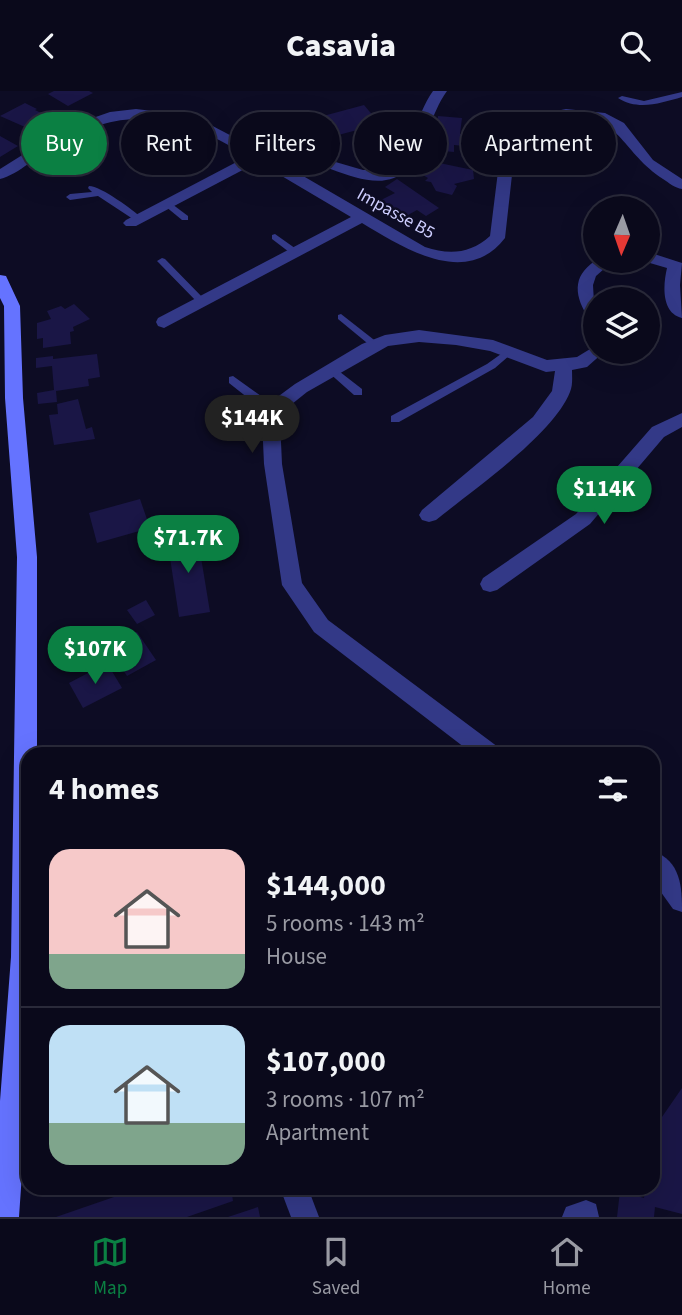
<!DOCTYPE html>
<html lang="en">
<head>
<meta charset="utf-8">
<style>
	body { margin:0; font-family:"Source Sans 3",sans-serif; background:#131224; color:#f1f3f6; height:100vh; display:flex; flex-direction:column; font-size:26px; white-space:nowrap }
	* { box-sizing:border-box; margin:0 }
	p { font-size:23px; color:#999aa3 }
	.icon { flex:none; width:38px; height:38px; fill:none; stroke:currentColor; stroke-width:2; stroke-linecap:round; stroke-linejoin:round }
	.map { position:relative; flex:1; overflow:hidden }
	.side { position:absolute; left:21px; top:656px; width:639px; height:448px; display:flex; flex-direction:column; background:#0a091b; border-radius:21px; box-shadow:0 7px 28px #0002,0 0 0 2px #2a2a3a }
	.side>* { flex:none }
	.guide { position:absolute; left:21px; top:21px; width:640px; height:63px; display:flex; gap:14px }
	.needle { width:46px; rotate:182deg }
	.controls { position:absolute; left:583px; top:105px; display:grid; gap:14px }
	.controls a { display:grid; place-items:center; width:77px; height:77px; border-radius:50%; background:#0a091b; box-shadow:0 7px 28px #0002,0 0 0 2px #2a2a3a; font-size:35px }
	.price { position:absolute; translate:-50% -60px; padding:0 16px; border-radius:24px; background:#0b8043; color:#fff; font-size:23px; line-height:46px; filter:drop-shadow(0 2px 4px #0008) }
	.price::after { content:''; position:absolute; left:50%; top:42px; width:21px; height:16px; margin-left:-10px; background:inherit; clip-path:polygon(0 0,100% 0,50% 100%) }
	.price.active { background:#222; color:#fff }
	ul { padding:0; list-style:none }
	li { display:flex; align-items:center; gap:21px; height:175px; padding:0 28px }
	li+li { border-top:2px solid #2a2a3a }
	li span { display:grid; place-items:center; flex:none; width:196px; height:140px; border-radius:21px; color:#555 }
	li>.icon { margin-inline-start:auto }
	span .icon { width:84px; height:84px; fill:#fffc; stroke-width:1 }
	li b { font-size:30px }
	h2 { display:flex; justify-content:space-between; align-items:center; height:84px; padding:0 28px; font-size:30px }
	.pill { padding:0 24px; border-radius:32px; background:#0a091b; box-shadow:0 7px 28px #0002,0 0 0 2px #2a2a3a; font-size:24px; line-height:63px }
	.pill.active { background:#0b8043; color:#fff }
	header { display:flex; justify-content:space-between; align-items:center; height:91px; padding:0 28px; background:#0a091b; font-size:32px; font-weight:800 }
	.menu { display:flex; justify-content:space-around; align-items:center; height:98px; border-top:2px solid #2a2a3a; background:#0a091b; font-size:19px; color:#999aa3 }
	.menu a { display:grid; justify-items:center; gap:4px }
	.menu .active { color:#0b8043 }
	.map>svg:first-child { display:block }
</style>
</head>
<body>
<header><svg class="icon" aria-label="back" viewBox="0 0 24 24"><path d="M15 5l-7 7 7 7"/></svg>Casavia<svg class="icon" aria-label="search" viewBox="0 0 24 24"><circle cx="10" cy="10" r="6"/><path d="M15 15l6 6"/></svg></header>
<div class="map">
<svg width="682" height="1126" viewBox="0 0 682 1126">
	<rect width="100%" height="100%" fill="#0d0c24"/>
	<g fill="#1a1646">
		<polygon points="54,0 89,0 93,2 68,15 48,3"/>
		<polygon points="25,12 37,18 35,19 51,27 36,36 30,33 25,36 0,25"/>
		<polygon points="364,14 380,33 327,47 312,28"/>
		<polygon points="438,25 462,27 460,43 467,43 465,55 454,54 454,61 432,59"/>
		<polygon points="0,45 18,55 0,66"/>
		<polygon points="425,69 473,79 474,88 454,93 457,95 452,104 436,100 431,91 425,90 428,87 418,81"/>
		<polygon points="397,88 439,117 426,125 417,119 399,129 369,115 395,102 385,96"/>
		<polygon points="74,213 90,228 73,236 74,240 70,241 71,253 43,257 43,247 37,248 37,232 51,228 47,220 61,215 65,218"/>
		<polygon points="97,263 100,286 88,288 89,295 56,300 57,311 38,313 37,302 54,299 52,275 36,277 36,267 53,265 53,268"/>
		<polygon points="78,308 86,338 92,336 95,348 54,354 49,324 58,323 57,313"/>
		<polygon points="140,408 150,437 97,452 89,422"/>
		<polygon points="197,442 210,521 179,526 167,447"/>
		<polygon points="146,509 155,524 137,533 127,519"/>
		<polygon points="137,541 156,569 127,585 108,556"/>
		<polygon points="107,572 122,597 83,617 69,592"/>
		<polygon points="682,997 682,1123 655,1116 654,1126 617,1126 620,1100 644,1107 645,1097 653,1097 653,1039"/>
		<polygon points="140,1097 231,1097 233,1110 187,1126 56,1126"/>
		<polygon points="258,1116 260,1126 228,1126"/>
	</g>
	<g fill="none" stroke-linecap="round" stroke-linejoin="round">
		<g fill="#333987" fill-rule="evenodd">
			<path d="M 682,1 L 682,6 C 661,12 638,20 618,7 L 622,5 L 644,10 Z"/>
			<path d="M 89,95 C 101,95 133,119 143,128 L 139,131 L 136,130 L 98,105 L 70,109 L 66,106 L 70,103 L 92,101 L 88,97 Z"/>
			<polygon points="168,110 188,125 188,129 182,129 165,115 164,113"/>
			<polygon points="275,143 299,160 299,164 293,164 272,148 272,144"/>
			<polygon points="162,167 165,168 205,209 205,213 199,213 159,172 157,170"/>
			<polygon points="341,223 378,252 378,256 372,256 338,228 338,224"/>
			<polygon points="508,258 513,261 511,263 495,277 399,331 391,331 391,325 487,273"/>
			<polygon points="331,274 362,298 362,304 354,304 327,280 326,278"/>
			<polygon points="233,285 261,305 281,312 281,318 277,319 253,311 229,292 229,286"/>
		</g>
		<g fill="#333987" fill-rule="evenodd">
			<path d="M 433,0 L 447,0 C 430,23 427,55 408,77 C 374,114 315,58 274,68 L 425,156 C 449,164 470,163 490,145 L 502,48 L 512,32 L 521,27 L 566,18 L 605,22 L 624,32 L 653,69 L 682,88 L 682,98 C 675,97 669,92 663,88 C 617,58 620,15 552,29 C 536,32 525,33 516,48 L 505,147 C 466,198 402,156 362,132 L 164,237 L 158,235 L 156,231 L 158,227 L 351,126 L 258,71 L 136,135 L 126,135 L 123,132 L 126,129 L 248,65 C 179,24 128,12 55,54 C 37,64 20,83 0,88 L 0,78 L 67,36 L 110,21 L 136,18 L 178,23 L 205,31 L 264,62 L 291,58 L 363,79 L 387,79 C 413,61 415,25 433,0 Z"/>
			<path d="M 648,161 L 682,172 L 680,194 L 682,227 C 661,222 663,194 667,177 L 643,170 L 648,170 Z"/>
			<path d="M 595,170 L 613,170 L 596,185 L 593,194 L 595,230 L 589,228 C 575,206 571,186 595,170 Z"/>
			<path d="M 419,239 L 493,249 L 547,269 L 577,266 L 595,255 L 595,261 L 604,261 L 587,276 L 572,279 C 572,286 573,294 570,301 C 553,344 473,399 436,429 L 429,431 L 422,429 L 419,424 L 422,419 L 533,326 L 552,300 L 555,280 L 546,281 L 490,260 L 456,254 L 419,251 L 388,255 L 307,301 L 282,321 L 280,329 L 282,373 L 302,492 L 328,529 L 498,656 L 501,663 L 473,663 L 314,541 L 282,494 L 264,373 L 262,329 L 268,313 L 295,293 L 362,253 L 385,244 Z"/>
			<polygon points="682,322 682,336 664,346 590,433 497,499 490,501 483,499 480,493 483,487 576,423 652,336"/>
			<path d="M 653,760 C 681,770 682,796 682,821 L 673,818 L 653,790 Z"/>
			<polygon points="280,1097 308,1097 319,1126 291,1126"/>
			<polygon points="586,1109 596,1113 599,1126 562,1126 566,1116"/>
		</g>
		<polygon fill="#6573ff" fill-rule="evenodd" points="0,184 6,185 20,215 23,307 37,466 37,663 28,663 28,995 19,1126 0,1126 0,1010 11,866 17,466 5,307 4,215 0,207"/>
	</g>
	<g text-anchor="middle" stroke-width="5" stroke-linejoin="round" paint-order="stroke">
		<g font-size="18" fill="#ceceff" stroke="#0d0c24">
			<text transform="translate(396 122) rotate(29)" y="6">Impasse B5</text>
		</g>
	</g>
</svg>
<div class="controls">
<a><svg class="needle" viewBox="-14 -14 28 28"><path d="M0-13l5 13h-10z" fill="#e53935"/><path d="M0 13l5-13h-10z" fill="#999aa3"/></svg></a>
<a><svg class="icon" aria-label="layers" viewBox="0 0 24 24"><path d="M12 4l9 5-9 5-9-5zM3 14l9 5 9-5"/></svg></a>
</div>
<b class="price active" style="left:252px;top:364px">$144K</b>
<b class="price" style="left:604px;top:435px">$114K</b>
<b class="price" style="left:188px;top:484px">$71.7K</b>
<b class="price" style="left:95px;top:595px">$107K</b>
<div class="guide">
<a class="pill active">Buy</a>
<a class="pill">Rent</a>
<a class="pill">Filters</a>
<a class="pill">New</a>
<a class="pill">Apartment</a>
</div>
<section class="side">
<h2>4 homes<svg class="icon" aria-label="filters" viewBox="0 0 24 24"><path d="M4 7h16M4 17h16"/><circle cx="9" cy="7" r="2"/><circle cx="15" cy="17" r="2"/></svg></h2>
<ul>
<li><span style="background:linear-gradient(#f6c9c9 75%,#7fa58c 0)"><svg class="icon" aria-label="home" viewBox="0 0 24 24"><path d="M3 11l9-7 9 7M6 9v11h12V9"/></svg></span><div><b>$144,000</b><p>5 rooms · 143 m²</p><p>House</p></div></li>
<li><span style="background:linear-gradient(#bfe0f5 70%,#7fa58c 0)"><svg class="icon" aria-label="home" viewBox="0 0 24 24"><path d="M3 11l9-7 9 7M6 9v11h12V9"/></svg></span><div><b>$107,000</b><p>3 rooms · 107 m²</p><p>Apartment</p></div></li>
</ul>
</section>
</div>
<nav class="menu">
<a class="active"><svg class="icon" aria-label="map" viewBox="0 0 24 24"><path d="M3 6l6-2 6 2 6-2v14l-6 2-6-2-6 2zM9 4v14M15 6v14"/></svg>Map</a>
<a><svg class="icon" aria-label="saved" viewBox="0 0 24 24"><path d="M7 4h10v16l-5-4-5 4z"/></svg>Saved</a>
<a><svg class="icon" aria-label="home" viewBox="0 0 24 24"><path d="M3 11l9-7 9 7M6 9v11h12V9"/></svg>Home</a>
</nav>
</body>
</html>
